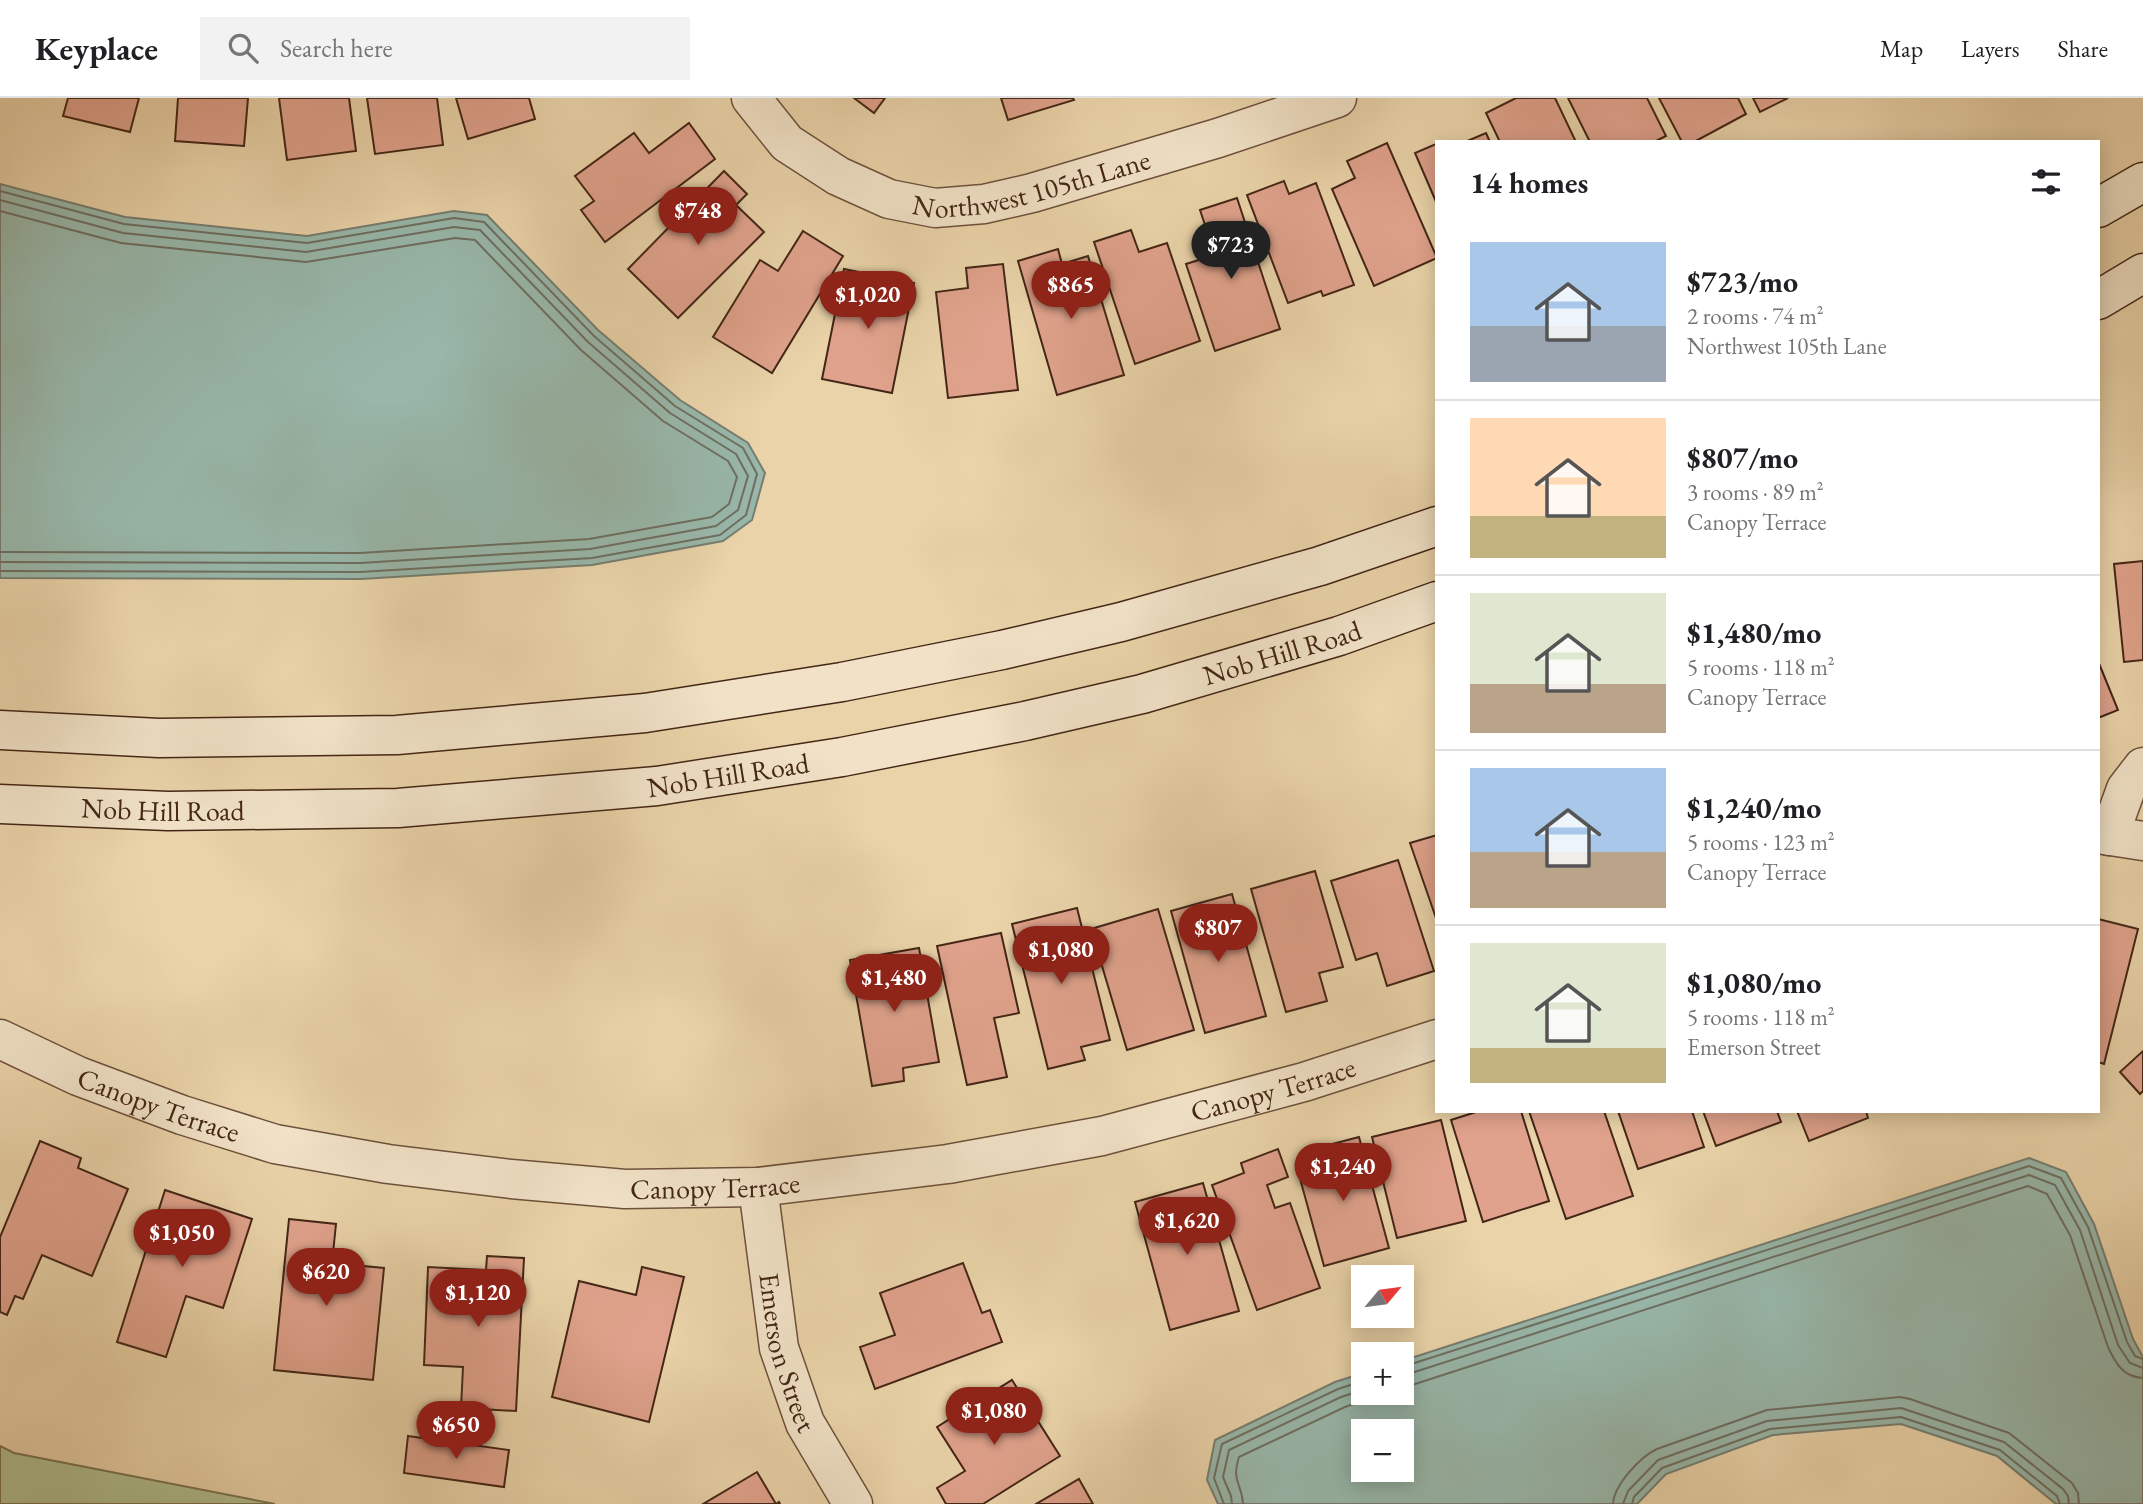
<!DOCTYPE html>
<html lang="en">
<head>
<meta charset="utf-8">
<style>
	body { margin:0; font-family:"EB Garamond",serif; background:#f2f2f2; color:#202124; height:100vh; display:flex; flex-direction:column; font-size:26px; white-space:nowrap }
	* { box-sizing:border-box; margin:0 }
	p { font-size:23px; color:#757577 }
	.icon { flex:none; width:38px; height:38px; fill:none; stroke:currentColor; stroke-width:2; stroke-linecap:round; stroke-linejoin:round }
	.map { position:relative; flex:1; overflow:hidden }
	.sheet { position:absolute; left:1435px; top:42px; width:665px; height:973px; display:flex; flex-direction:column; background:#fff; border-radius:0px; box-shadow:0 4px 18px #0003 }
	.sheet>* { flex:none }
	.needle { width:46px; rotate:61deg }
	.fabs { position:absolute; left:1351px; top:1167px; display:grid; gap:14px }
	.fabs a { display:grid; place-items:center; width:63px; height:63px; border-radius:0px; background:#fff; box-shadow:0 4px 18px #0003; font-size:35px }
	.price { position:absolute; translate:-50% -60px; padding:0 16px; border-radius:24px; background:#8f2418; color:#fff; font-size:23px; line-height:46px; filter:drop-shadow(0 2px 4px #0008) }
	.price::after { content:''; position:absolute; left:50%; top:42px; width:21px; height:16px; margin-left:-10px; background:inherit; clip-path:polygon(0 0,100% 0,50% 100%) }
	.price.active { background:#222; color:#fff }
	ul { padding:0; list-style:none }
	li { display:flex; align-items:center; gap:21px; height:175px; padding:0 35px }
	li+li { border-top:2px solid #e0e0e0 }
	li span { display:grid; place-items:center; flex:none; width:196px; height:140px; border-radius:0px; color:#555 }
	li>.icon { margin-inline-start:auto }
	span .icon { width:84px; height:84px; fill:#fffc; stroke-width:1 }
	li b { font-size:30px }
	h2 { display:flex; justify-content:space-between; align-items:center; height:84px; padding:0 35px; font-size:30px }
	header { display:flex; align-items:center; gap:42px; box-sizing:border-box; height:98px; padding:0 35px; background:#fff; border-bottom:2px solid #e0e0e0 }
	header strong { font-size:33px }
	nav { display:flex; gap:38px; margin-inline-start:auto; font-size:24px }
	.search { width:490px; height:63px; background:#f2f2f2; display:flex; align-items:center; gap:18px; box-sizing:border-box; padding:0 24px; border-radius:0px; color:#757577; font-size:26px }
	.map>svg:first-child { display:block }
</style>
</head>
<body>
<header>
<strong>Keyplace</strong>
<div class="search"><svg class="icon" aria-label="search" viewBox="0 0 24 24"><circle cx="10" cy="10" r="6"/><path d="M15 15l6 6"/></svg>Search here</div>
<nav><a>Map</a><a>Layers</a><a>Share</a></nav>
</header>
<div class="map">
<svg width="2143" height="1406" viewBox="0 0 2143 1406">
	<rect width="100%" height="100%" fill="#ead3a9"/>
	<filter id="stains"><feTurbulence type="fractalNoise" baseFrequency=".00286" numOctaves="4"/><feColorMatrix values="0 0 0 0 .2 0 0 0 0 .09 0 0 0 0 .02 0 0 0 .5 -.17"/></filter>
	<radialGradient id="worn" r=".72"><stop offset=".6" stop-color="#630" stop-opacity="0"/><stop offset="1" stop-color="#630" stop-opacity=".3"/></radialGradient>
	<polygon fill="#b0be8d" stroke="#7a7252" stroke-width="2" points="0,1348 14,1355 275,1406 0,1406"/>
	<g fill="#98b7aa" stroke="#767d6f" stroke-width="2" fill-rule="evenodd">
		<polygon points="0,86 125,119 307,138 454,113 487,117 598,232 680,302 748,345 765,375 752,422 723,443 592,467 361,481 0,480"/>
		<path d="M 2029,1060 L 2066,1074 L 2094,1126 L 2133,1241 L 2143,1259 L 2143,1406 L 2056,1406 L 1997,1358 L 1901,1326 L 1773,1337 L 1666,1376 L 1637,1406 L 1218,1406 L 1207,1382 L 1215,1342 L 1335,1284 L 1363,1275 L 1363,1295 L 1402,1295 L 1402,1263 ZM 1363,1334 L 1402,1334 L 1402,1372 L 1363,1372 Z"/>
	</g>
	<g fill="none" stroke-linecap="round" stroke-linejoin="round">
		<g stroke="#6e6e60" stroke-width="2">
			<polyline points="0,93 124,126 307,145 454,120 484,124 594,238 675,308 743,350 757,376 746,417 720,437 592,460 360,474 0,473"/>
			<polyline points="0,102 123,135 306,154 454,129 480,132 588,244 670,315 736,356 748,378 738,412 716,428 590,451 360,465 0,464"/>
			<polyline points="0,113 121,145 306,164 455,140 475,142 581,252 663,323 728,363 737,379 729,406 712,419 589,441 360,455 0,454"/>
			<polyline points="1402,1269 2029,1068 2061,1080 2088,1129 2127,1244 2135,1258 2143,1261"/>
			<polyline points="1402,1278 2029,1077 2055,1087 2080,1132 2118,1247 2130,1265 2143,1270"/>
			<path d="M 1402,1288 L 1412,1287 L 2028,1088 L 2047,1096 L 2070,1137 L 2108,1249 C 2116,1266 2123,1279 2143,1280"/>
			<polyline points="1224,1406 1214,1380 1222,1346 1338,1291 1363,1283"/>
			<polyline points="1232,1406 1231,1398 1223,1379 1229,1352 1341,1299 1363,1292"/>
			<path d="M 1243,1406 C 1242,1384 1231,1385 1239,1359 L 1345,1309 L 1371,1300 L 1380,1295"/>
			<path d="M 1613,1406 C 1614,1387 1640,1359 1657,1351 L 1767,1312 L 1900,1299 L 1910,1301 L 2009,1335 L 2072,1385 L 2078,1395 L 2079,1406"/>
			<polyline points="1623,1406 1628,1393 1658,1362 1767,1323 1901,1310 2004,1344 2063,1391 2068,1398 2069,1406"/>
			<polyline points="1632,1406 1634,1399 1662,1370 1770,1331 1901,1319 2000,1352 2057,1398 2060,1406"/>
		</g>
	</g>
	<g fill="#e0a28c" stroke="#442616" stroke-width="2">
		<polygon points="68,0 139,0 130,34 63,18"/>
		<polygon points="178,0 248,0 244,48 175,43"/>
		<polygon points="279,0 349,0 356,53 287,62"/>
		<polygon points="367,0 437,0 443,47 375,56"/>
		<polygon points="456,0 529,0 535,21 468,41"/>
		<polygon points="854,0 885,0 874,15"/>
		<polygon points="1001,0 1073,0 1074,2 1008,22"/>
		<polygon points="1516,0 1555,0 1576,44 1500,44 1486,15"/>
		<polygon points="1568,0 1647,0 1666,38 1654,44 1590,44"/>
		<polygon points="1659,0 1738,0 1746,16 1694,44 1682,44"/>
		<polygon points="1753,0 1788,0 1760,14"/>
		<polygon points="689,25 715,61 605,144 581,112 594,103 575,78 634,35 649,55"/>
		<polygon points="1486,35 1490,44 1465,44"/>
		<polygon points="1387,45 1437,160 1374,188 1332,91 1355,80 1347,63"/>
		<polygon points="1436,46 1437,48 1437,106 1415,55"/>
		<polygon points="724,73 747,96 736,107 764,134 678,220 628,171"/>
		<polygon points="1284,83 1289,96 1316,85 1354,187 1323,198 1321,193 1288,205 1247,97"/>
		<polygon points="1237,100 1280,231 1215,253 1186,166 1215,157 1200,112"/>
		<polygon points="1131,132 1139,154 1167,145 1200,243 1135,266 1094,144"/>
		<polygon points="803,133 843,158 772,275 713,239 760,162 778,173"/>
		<polygon points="1058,151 1062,166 1088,158 1124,277 1057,297 1018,163"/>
		<polygon points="1003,166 1018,292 948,300 936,194 968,190 966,170"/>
		<polygon points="844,171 914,185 892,295 822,281"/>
		<polygon points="2143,463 2143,562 2124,564 2114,466"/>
		<polygon points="2098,563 2118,612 2098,620"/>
		<polygon points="1437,737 1437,823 1410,745"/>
		<polygon points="1398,762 1434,873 1387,888 1377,855 1356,862 1331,783"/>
		<polygon points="1315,773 1343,869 1319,875 1327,903 1286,914 1251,791"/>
		<polygon points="1232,796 1266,918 1205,935 1171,813"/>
		<polygon points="1077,810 1110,942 1081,949 1085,962 1048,971 1012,826"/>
		<polygon points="1158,811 1194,932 1127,952 1091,831"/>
		<polygon points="2098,821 2138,831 2104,966 2098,964"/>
		<polygon points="1001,835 1019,915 994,920 1007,979 967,987 937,848"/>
		<polygon points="919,850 939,964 903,970 904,983 872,988 850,862"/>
		<polygon points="2143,953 2143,993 2140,996 2120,974"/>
		<polygon points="1479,1013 1521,1013 1549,1103 1483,1124 1451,1022"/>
		<polygon points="1529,1013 1604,1013 1633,1098 1566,1121"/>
		<polygon points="1618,1013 1692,1013 1704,1049 1638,1071"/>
		<polygon points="1703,1013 1777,1013 1781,1024 1716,1048"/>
		<polygon points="1797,1013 1866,1013 1868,1020 1809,1043"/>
		<polygon points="1441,1022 1466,1123 1397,1140 1372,1039"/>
		<polygon points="1359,1039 1389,1150 1324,1168 1296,1066 1324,1058 1321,1049"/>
		<polygon points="40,1043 81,1060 78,1070 128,1091 92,1178 42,1157 23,1201 15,1198 7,1217 0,1214 0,1139"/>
		<polygon points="1278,1051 1288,1079 1267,1087 1275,1110 1290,1105 1320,1190 1257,1212 1212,1087 1244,1075 1241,1065"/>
		<polygon points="1203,1085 1239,1213 1170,1232 1135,1104"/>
		<polygon points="165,1092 252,1121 223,1210 186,1198 166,1259 117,1244"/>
		<polygon points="289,1121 336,1126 332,1165 384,1170 373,1282 274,1272"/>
		<polygon points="487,1158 524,1160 516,1313 461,1310 463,1269 424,1267 428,1169 486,1172"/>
		<polygon points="963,1165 982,1215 990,1212 1002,1244 875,1291 860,1249 895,1237 880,1195"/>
		<polygon points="642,1169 684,1179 649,1324 552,1299 579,1183 636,1197"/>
		<polygon points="1012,1282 1060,1358 983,1406 946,1406 937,1390 965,1373 937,1329"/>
		<polygon points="408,1338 509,1352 504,1389 404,1375"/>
		<polygon points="757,1374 776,1406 779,1404 780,1406 703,1406"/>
		<polygon points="1079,1381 1093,1406 1036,1406"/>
	</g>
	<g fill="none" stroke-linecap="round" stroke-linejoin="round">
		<defs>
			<g id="minor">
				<path id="s1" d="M 751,0 L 787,45 L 838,78 L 889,101 L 935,110 L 984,106 L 1032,95 L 1218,40 L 1337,0"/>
				<polyline points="2098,736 2143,743"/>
				<polyline points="2109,738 2126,691 2143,669"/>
				<path id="s2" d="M 0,941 L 78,978 L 182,1017 L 275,1046 L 388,1066 L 511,1081 L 625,1091 L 758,1089 L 948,1066 L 1102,1038 L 1304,984 L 1437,941"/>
				<path id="s3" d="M 758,1089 L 779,1250 L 805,1325 L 853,1406"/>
			</g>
			<g id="secondary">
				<polyline points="2098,110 2143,84"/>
				<polyline points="2098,202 2143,175"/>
				<polyline points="0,632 159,640 397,637 645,615 842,584 1002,552 1121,524 1320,468 1437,428"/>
				<path id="s4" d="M 0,706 L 168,713 L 398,710 L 657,688 L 842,659 L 1025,623 L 1142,596 L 1339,538 L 1437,503"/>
			</g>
		</defs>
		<use href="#minor" stroke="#6e513b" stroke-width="41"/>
		<use href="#secondary" stroke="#442616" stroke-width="41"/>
		<use href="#minor" stroke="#f1e2c7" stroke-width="38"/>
		<use href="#secondary" stroke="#f1e2c7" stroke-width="38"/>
	</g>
	<g text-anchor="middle" stroke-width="6" stroke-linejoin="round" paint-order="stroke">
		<g font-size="28" fill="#442616" stroke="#f1e2c7">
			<text dy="10" stroke="none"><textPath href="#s1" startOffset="320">Northwest 105th Lane</textPath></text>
			<text dy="10" stroke="none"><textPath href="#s4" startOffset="1298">Nob Hill Road</textPath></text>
			<text dy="10" stroke="none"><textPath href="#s4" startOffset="730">Nob Hill Road</textPath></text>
			<text dy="10" stroke="none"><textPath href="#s4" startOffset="163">Nob Hill Road</textPath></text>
			<text dy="10" stroke="none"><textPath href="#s2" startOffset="1306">Canopy Terrace</textPath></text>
			<text dy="10" stroke="none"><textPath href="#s2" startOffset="172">Canopy Terrace</textPath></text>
			<text dy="10" stroke="none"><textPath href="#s2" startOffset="738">Canopy Terrace</textPath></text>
			<text dy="10" stroke="none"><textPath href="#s3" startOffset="168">Emerson Street</textPath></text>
		</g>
	</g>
	<rect width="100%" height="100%" filter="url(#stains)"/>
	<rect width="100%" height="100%" fill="url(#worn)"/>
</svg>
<div class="fabs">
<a><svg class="needle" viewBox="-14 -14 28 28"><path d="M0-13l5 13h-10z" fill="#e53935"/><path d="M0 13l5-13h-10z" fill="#757577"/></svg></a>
<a>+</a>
<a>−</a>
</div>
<b class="price" style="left:698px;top:149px">$748</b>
<b class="price active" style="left:1231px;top:183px">$723</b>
<b class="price" style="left:1071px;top:223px">$865</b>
<b class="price" style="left:868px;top:233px">$1,020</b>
<b class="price" style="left:1218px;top:866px">$807</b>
<b class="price" style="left:1061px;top:888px">$1,080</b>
<b class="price" style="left:894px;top:916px">$1,480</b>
<b class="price" style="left:1343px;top:1105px">$1,240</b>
<b class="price" style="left:1187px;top:1159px">$1,620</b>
<b class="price" style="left:182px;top:1171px">$1,050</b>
<b class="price" style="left:326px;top:1210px">$620</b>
<b class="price" style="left:478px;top:1231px">$1,120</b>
<b class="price" style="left:994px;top:1349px">$1,080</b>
<b class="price" style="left:456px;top:1363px">$650</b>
<section class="sheet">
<h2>14 homes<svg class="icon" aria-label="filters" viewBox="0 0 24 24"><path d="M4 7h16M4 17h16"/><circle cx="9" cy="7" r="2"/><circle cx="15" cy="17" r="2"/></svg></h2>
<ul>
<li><span style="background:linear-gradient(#a9c7e8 60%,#9aa5b1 0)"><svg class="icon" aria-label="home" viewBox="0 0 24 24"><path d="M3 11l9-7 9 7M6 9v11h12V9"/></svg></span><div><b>$723/mo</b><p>2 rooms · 74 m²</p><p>Northwest 105th Lane</p></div></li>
<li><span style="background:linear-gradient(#ffd9b3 70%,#c2b280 0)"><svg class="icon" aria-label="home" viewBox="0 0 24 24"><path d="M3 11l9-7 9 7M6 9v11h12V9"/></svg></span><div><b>$807/mo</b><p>3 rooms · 89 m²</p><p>Canopy Terrace</p></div></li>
<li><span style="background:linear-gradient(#dfe7d0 65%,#b9a48a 0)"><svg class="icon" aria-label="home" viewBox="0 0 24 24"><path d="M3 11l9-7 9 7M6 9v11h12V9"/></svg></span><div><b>$1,480/mo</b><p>5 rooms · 118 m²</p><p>Canopy Terrace</p></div></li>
<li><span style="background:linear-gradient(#a9c7e8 60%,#b9a48a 0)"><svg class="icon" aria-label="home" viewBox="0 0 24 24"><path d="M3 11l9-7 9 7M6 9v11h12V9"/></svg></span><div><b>$1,240/mo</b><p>5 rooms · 123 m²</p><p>Canopy Terrace</p></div></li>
<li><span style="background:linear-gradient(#dfe7d0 75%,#c2b280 0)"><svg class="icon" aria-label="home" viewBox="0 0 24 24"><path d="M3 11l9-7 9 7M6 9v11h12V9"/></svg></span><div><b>$1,080/mo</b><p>5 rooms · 118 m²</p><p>Emerson Street</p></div></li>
</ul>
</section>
</div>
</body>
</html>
